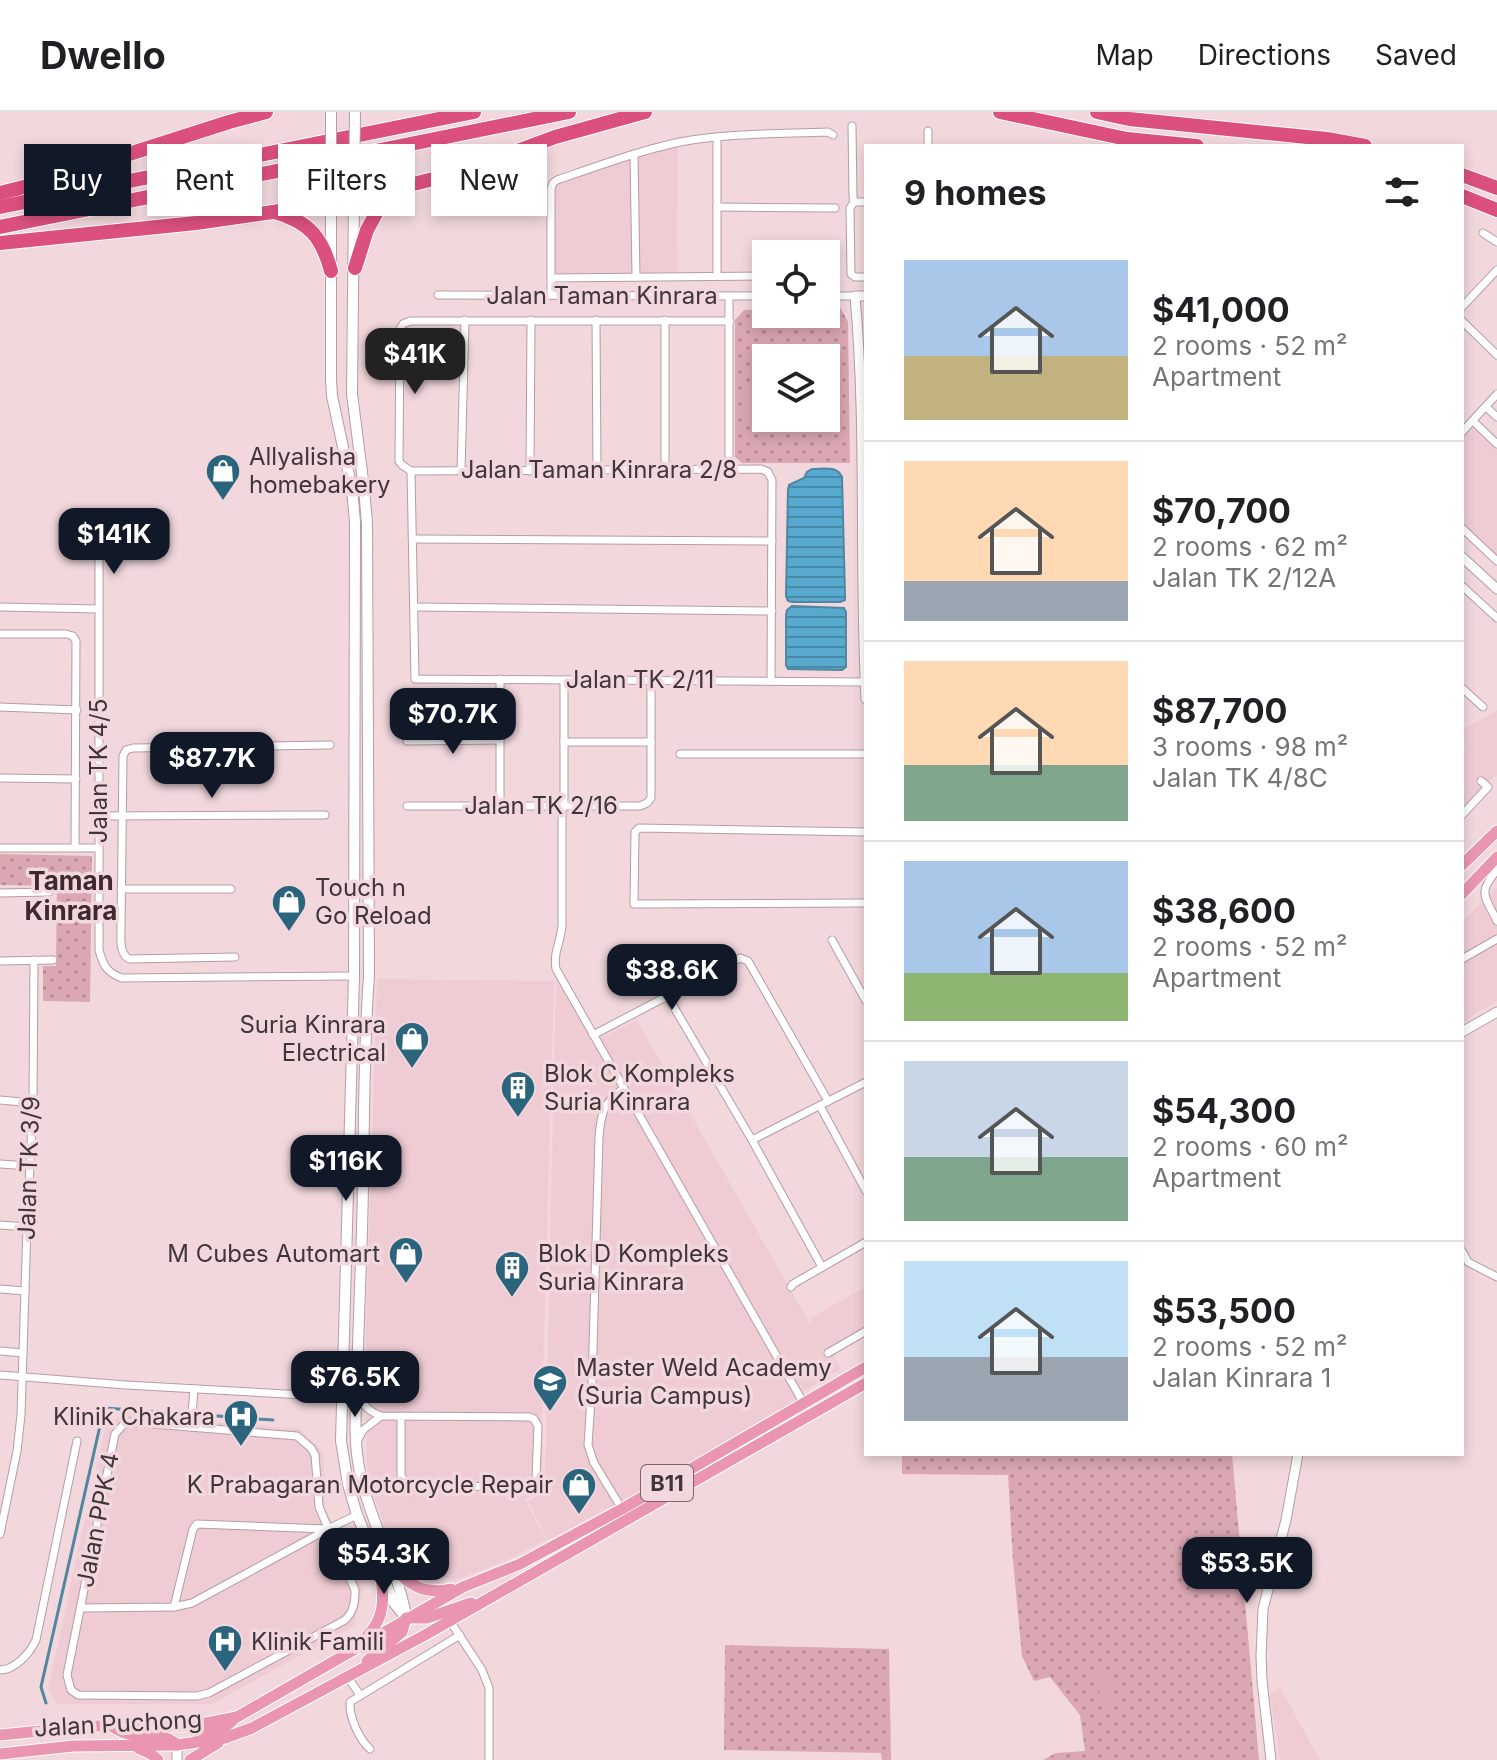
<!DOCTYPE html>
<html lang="en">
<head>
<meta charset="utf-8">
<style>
	body { margin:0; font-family:Inter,sans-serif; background:#f2f2f2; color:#202124; height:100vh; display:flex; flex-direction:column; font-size:30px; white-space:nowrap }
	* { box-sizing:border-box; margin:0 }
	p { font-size:26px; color:#757577 }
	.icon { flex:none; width:44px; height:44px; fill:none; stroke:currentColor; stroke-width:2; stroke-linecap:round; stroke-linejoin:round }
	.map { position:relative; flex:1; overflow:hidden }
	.details { position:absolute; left:864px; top:32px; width:600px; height:1312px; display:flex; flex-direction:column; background:#fff; border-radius:0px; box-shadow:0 4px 12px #0003 }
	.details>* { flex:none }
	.guide { position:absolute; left:24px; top:32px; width:720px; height:72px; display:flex; gap:16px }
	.controls { position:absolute; left:752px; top:128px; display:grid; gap:16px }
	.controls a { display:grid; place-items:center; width:88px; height:88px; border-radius:0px; background:#fff; box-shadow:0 4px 12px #0003; font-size:40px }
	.price { position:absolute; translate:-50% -68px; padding:0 18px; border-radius:16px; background:#111827; color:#fff; font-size:26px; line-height:52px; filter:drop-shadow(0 2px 4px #0008) }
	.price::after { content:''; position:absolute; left:50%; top:48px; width:24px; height:18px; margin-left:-12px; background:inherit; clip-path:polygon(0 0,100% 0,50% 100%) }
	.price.on { background:#222; color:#fff }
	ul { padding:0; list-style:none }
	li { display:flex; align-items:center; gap:24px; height:200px; padding:0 40px }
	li+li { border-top:2px solid #e0e0e0 }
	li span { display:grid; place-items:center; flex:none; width:224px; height:160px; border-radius:0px; color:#555 }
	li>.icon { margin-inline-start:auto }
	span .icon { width:96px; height:96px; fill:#fffc; stroke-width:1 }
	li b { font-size:34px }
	h2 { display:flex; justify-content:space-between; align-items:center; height:96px; padding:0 40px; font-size:34px }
	.tag { padding:0 28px; border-radius:0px; background:#fff; box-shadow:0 4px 12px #0003; font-size:28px; line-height:72px }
	.tag.on { background:#111827; color:#fff }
	header { display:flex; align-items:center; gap:48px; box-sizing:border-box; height:112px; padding:0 40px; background:#fff; border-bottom:2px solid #e0e0e0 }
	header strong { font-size:38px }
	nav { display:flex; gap:44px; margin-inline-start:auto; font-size:28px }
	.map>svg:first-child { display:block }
</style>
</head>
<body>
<header>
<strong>Dwello</strong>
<nav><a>Map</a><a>Directions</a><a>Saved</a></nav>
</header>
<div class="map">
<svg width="1497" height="1648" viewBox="0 0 1497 1648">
	<defs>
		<pattern id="grass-dots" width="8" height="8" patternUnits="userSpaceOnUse" patternTransform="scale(2)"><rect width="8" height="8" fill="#dba7b3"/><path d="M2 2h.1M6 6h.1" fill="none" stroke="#b38993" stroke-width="1.8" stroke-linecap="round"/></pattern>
		<pattern id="water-rules" width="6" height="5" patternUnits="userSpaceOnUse" patternTransform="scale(2)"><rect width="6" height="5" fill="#58a9ce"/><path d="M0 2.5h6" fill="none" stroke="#4a8aa8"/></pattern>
	</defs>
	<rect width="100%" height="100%" fill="#f2d8dd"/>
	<g fill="#efccd4">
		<polygon points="678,34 677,160 554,163 556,73 630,47"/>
		<polygon points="1473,315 1497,337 1497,444 1462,412 1462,326"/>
		<polygon points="1497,598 1497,664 1495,663 1462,698 1462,639 1466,635 1462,631 1462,618"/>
		<polygon points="1497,775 1497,889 1462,910 1462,811"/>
		<polygon points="377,867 554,869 542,1302 543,1364 537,1381 525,1387 546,1428 512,1446 454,1469 407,1452 389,1425 373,1382 367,1353 365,1251"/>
		<polygon points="556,867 593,930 637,908 810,1212 813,1211 810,1206 866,1175 866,1216 830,1237 841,1257 801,1281 799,1288 623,1388 548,1428 528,1389 540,1383 545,1364"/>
		<polygon points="122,1303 300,1317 323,1340 325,1395 363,1478 354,1514 212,1592 57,1592 48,1576 106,1313"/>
		<polygon points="1280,1575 1320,1648 1280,1648 1270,1583"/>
	</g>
	<g fill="url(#grass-dots)" fill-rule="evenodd">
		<path d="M 840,195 L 848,210 L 850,351 L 742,351 L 735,345 L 735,208 L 744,198 L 766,197 L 766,202 L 826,202 L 826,196 ZM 766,246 L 826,246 L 826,306 L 766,306 Z"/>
		<polygon points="0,742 92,744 90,890 43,889 43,854 56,854 57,774 0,773"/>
		<polygon points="902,1342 1232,1342 1259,1648 1043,1648 1056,1641 1085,1639 1080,1603 1050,1565 1034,1569 1022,1544 1013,1448 1008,1363 902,1362"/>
		<polygon points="725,1533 889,1537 891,1648 882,1648 881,1641 724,1638"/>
	</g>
	<g fill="#dba7b3">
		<polygon points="766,280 766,302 744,303 744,281"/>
		<polygon points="1112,1560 1115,1589 1101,1591 1097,1561"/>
	</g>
	<g fill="url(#water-rules)" stroke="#5186a1" stroke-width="2">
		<path d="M 812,357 C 823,357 837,353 842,365 L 845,483 L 845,488 L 840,490 L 792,490 L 788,489 L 786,484 L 788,378 L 789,373 L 804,366 L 807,360 Z"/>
		<polygon points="792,494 844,496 846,500 846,555 842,558 788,557 786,553 786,503 787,498"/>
	</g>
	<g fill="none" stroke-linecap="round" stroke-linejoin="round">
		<polyline stroke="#5186a1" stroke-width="3" points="46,1591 41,1575 104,1296 273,1308"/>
		<defs>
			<g id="minor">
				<polyline points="852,14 853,84 854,90 866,90"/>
				<polyline points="928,19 928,34"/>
				<polyline points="634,42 636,165"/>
				<polyline points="854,90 850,96 851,162 855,165 866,165"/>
				<polyline points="717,95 835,96"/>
				<polyline points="1483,121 1497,130"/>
				<polyline points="717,163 717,25"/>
				<polyline points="826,164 829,164"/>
				<polyline points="551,166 766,164"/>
				<polyline points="438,183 766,184"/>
				<path d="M 551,183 L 551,77 L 553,71 L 557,68 C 598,54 638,39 680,30 C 729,21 779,22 828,20 L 833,23"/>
				<polyline points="826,184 855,184"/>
				<polyline points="1462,195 1497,158"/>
				<polyline points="596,208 597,358"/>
				<polyline points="665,208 665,358"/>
				<polyline points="1462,209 1497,243"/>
				<polyline points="1486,295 1497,305"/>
				<polyline points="1473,309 1497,332"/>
				<polyline points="1462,320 1497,282"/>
				<polyline points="729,357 729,185"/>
				<polyline points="411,359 415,567 865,570"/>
				<polyline points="411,359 761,357 768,360 772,368 771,569"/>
				<polyline points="411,359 402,353 399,349 400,217 403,212 410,209 730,209"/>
				<polyline points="461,359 465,208"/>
				<polyline points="530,359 531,208"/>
				<polyline points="1462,416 1497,449"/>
				<polyline points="413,427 772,429"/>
				<path d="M 99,430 L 99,838 C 103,853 107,861 122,866 L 354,864"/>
				<polyline points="1462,474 1497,506"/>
				<polyline points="0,495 99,497"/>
				<polyline points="414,495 772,499"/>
				<polyline points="0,522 66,522 73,524 76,529 75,736"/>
				<polyline points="500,567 500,694"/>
				<polyline points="564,568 564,694"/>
				<polyline points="1462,576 1483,595"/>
				<polyline points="0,595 77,598"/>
				<polyline points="407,629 500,628"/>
				<polyline points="564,630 651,630"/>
				<polyline points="680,642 866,642"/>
				<polyline points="0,666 76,667"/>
				<polyline points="407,694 640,694 647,691 651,686 651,568"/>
				<path d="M 562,694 L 562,813 C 561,830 553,840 556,857 L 804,1292"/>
				<polyline points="1462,703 1488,675 1481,669"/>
				<polyline points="99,704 325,703"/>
				<polyline points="866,720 639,716 635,720 634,792 866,791"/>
				<polyline points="0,736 98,736"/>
				<path d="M 1497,758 C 1477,782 1485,784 1497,809"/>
				<polyline points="121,777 231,777"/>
				<polyline points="0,781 49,780"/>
				<polyline points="832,828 866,889"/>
				<path d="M 235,845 L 129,847 C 119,841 121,827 121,816 L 123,644 L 126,638 L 133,636 L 330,633"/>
				<polyline points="1462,847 1497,827"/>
				<polyline points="0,849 53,848"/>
				<polyline points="668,885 752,1028 822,1155"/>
				<polyline points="593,923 740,846 748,849 828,989"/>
				<polyline points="0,988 33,991"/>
				<polyline points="820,994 866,1079"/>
				<polyline points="752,1028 866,970"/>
				<polyline points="0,1052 30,1054"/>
				<polyline points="0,1113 27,1115"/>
				<polyline points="1462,1139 1468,1150 1497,1165"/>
				<polyline points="791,1175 793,1172 866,1130"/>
				<polyline points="0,1177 25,1179"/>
				<polyline points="0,1239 23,1241"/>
				<polyline points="828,1241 866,1219"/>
				<polyline points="0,1263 126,1273 341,1285"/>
				<path d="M 357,1281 C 363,1293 368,1299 381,1304 L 530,1305 L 534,1307 L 538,1314 L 536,1367 L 533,1373 L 530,1374 L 413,1375 L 406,1371 L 401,1363 L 401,1304"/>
				<path d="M 129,1310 L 297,1324 L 311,1336 L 315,1343 L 319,1395 L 355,1478 C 355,1490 354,1499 345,1508 L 209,1581 L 197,1584 L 78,1583 L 71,1578 L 67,1563 L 115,1322 L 123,1313 Z"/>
				<polyline points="191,1315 194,1277"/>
				<polyline points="358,1328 363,1318 381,1304"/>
				<path d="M 622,1397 L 594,1351 L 588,1333 L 592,1272 L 599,1025 C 601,1001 603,991 624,976"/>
				<polyline points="0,1422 17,1339 21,1303 27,1115 33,991 34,848"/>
				<polyline points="174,1495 193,1417 197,1412 326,1417"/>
				<polyline points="80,1496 174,1495 192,1491 328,1417 357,1403"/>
				<polyline points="450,1509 482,1558 489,1576 489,1648"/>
				<path d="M 0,1558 C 15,1558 30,1541 36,1528 L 77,1329"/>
				<polyline points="347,1564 360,1583"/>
				<path d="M 370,1637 C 359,1627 349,1605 350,1590 L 460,1523"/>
			</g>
			<g id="tertiary">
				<path d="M 866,184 L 855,184 C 867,318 859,453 866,587"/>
				<polyline points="1462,445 1497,477"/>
				<polyline points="1462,920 1497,900"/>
				<polyline points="177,1648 177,1633"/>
				<polyline points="1271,1648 1262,1569 1261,1544 1263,1497 1286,1408 1298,1342"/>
			</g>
			<g id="secondary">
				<path d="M 354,84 L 352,282 L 364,376 L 367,412 L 369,864 C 362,958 365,1054 361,1148 C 360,1187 358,1225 357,1263 C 356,1295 353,1329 360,1360 C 370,1410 397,1454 406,1504"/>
				<polyline points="331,89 331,268 332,284 352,377 355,410 354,864 341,1329 348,1372 357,1403 394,1491 406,1506"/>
			</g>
			<g id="primary">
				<polyline points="1462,753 1497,719"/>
				<polyline points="1462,782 1497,745"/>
				<path d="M 392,1454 C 409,1473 424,1483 451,1477"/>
				<polyline points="407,1506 427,1506 471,1491"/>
				<path d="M 367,1524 C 386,1505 384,1484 380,1459"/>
				<polyline points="367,1549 402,1520 406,1506"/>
				<path d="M 112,1614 C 134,1632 158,1615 177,1633"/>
				<polyline points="0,1623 91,1614 191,1614 237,1605 463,1475 520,1452 622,1397 866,1255"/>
				<polyline points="199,1624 225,1615 233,1608"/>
				<polyline points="138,1636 151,1642 158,1648"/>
				<polyline points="0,1642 73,1634 177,1633 225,1626 252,1616 425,1523 866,1271"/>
				<polyline points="190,1648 218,1631"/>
			</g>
			<g id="motorway">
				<polyline points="1000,0 1127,27 1197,34"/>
				<polyline points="1097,0 1129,7 1327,27 1365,34"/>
				<polyline points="1462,63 1497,76"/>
				<polyline points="0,81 32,73 229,10 266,0"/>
				<polyline points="1462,84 1497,98"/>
				<polyline points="0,95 474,0"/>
				<path d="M 275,100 C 309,110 322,125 331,159"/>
				<polyline points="0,115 569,0"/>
				<polyline points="0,131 196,111 273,100 401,75 458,61 555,25 645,0"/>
				<polyline points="355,156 367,118 379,96 401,76"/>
			</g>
		</defs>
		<use href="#minor" stroke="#b59da2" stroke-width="9"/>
		<use href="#tertiary" stroke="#b59da2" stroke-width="11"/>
		<use href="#secondary" stroke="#b59da2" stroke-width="12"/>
		<use href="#primary" stroke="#fff" stroke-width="13"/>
		<use href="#motorway" stroke="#fff" stroke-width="16"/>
		<use href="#minor" stroke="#fff" stroke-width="7"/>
		<use href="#tertiary" stroke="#fff" stroke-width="9"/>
		<use href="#secondary" stroke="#fff" stroke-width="10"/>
		<use href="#primary" stroke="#ea96b2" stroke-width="11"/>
		<use href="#motorway" stroke="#dc507f" stroke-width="14"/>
		<defs>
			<g id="secondary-bridge">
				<polyline points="331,0 331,89"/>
				<polyline points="354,84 355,0"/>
			</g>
		</defs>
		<use href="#secondary-bridge" stroke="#b59da2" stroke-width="12" stroke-linecap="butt"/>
		<use href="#secondary-bridge" stroke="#fff" stroke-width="10"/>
	</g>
	<defs>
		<symbol id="shop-pin" viewBox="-11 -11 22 30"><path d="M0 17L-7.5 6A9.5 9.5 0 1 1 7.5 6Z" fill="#2a647d" stroke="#f2d8dd"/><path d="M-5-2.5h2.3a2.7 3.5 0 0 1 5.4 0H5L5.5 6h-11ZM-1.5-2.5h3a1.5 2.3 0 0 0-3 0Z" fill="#fff"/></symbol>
		<symbol id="building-pin" viewBox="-11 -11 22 30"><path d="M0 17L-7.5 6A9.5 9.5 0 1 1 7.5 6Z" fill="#2a647d" stroke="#f2d8dd"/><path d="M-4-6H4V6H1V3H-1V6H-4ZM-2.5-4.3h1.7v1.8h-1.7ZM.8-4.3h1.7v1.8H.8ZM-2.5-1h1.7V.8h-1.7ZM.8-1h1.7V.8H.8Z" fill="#fff"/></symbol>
		<symbol id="university-pin" viewBox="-11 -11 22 30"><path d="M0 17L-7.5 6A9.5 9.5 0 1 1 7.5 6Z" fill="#2a647d" stroke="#f2d8dd"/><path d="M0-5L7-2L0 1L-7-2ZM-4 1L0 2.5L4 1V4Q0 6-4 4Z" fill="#fff"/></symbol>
		<symbol id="hospital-pin" viewBox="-11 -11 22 30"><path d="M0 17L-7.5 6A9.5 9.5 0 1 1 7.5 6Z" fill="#2a647d" stroke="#f2d8dd"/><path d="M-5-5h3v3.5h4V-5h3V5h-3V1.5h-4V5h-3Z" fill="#fff"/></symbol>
	</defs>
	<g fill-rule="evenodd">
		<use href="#shop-pin" x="203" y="339" width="40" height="54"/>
		<use href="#shop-pin" x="269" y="770" width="40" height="54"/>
		<use href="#shop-pin" x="392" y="907" width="40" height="54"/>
		<use href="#building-pin" x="498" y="956" width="40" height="54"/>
		<use href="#shop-pin" x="386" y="1122" width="40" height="54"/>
		<use href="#building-pin" x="492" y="1136" width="40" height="54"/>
		<use href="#university-pin" x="530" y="1250" width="40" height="54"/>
		<use href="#hospital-pin" x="221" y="1285" width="40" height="54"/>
		<use href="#shop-pin" x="559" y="1353" width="40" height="54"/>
		<use href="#hospital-pin" x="205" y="1510" width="40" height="54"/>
	</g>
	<g text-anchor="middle" stroke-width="7" stroke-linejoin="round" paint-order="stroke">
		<rect fill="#f2d8dd" stroke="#75676a" stroke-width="2" x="641" y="1353" width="52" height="36" rx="6"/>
		<g font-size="22" font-weight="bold" fill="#403638">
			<text x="667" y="1379">B11</text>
		</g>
		<g font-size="24" fill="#403638" stroke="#f2d8dd">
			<text x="602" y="192">Jalan Taman Kinrara</text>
			<text x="599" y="366">Jalan Taman Kinrara 2/8</text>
			<text x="640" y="576">Jalan TK 2/11</text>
			<text transform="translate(99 659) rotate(-90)" y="8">Jalan TK 4/5</text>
			<text x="541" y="702">Jalan TK 2/16</text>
			<text transform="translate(29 1056) rotate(-88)" y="8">Jalan TK 3/9</text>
			<text transform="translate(98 1408) rotate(-79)" y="8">Jalan PPK 4</text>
			<text transform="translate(118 1612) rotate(-3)" y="8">Jalan Puchong</text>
		</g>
		<g font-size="24" fill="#403638" stroke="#f2d8dd" text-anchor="start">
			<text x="249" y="353">Allyalisha<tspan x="249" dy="28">homebakery</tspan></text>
			<text x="315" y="784">Touch n<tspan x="315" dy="28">Go Reload</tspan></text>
			<text x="386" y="921" text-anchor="end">Suria Kinrara<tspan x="386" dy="28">Electrical</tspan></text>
			<text x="544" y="970">Blok C Kompleks<tspan x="544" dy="28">Suria Kinrara</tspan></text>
			<text x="380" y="1150" text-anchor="end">M Cubes Automart</text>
			<text x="538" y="1150">Blok D Kompleks<tspan x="538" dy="28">Suria Kinrara</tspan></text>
			<text x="576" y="1264">Master Weld Academy<tspan x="576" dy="28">(Suria Campus)</tspan></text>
			<text x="215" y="1313" text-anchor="end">Klinik Chakara</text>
			<text x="553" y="1381" text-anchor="end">K Prabagaran Motorcycle Repair</text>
			<text x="251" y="1538">Klinik Famili</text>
		</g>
		<g font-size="26" font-weight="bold" fill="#3d292e" stroke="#f2d8dd">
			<text x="71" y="778">Taman<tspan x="71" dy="30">Kinrara</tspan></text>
		</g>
	</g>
</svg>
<div class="controls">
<a><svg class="icon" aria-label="locate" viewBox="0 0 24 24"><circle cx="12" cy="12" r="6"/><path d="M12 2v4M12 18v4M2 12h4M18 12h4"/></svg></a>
<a><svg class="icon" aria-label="layers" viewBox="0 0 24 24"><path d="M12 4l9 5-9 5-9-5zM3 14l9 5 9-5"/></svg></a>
</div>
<b class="price on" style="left:415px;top:284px">$41K</b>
<b class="price" style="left:114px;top:464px">$141K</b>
<b class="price" style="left:453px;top:644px">$70.7K</b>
<b class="price" style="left:212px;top:688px">$87.7K</b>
<b class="price" style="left:672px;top:900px">$38.6K</b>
<b class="price" style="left:346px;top:1091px">$116K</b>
<b class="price" style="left:355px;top:1307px">$76.5K</b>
<b class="price" style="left:384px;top:1484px">$54.3K</b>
<b class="price" style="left:1247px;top:1493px">$53.5K</b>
<div class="guide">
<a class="tag on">Buy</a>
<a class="tag">Rent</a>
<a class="tag">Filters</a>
<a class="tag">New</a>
</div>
<section class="details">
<h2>9 homes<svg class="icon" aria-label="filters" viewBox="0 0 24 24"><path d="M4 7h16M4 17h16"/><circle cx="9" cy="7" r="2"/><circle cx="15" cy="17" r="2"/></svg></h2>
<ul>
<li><span style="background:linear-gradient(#a9c7e8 60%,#c2b280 0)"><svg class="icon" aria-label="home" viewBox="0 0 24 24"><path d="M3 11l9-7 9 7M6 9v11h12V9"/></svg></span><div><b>$41,000</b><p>2 rooms · 52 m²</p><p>Apartment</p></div></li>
<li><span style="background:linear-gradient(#ffd9b3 75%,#9aa5b1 0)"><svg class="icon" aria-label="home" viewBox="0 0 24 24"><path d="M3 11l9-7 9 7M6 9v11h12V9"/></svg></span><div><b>$70,700</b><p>2 rooms · 62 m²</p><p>Jalan TK 2/12A</p></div></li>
<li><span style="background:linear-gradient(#ffd9b3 65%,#7fa58c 0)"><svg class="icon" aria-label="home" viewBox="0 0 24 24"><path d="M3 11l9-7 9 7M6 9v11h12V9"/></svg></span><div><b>$87,700</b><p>3 rooms · 98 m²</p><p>Jalan TK 4/8C</p></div></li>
<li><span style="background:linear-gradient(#a9c7e8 70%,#8fb573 0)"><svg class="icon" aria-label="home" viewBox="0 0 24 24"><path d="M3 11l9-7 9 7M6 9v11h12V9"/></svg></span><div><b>$38,600</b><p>2 rooms · 52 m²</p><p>Apartment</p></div></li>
<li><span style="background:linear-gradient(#c9d6e8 60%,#7fa58c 0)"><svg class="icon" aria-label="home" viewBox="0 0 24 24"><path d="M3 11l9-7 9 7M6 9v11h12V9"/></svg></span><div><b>$54,300</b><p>2 rooms · 60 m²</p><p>Apartment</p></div></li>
<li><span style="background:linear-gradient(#bfe0f5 60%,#9aa5b1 0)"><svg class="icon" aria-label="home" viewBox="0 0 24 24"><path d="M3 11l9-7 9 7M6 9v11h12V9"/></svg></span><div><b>$53,500</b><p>2 rooms · 52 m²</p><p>Jalan Kinrara 1</p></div></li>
</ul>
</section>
</div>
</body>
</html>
